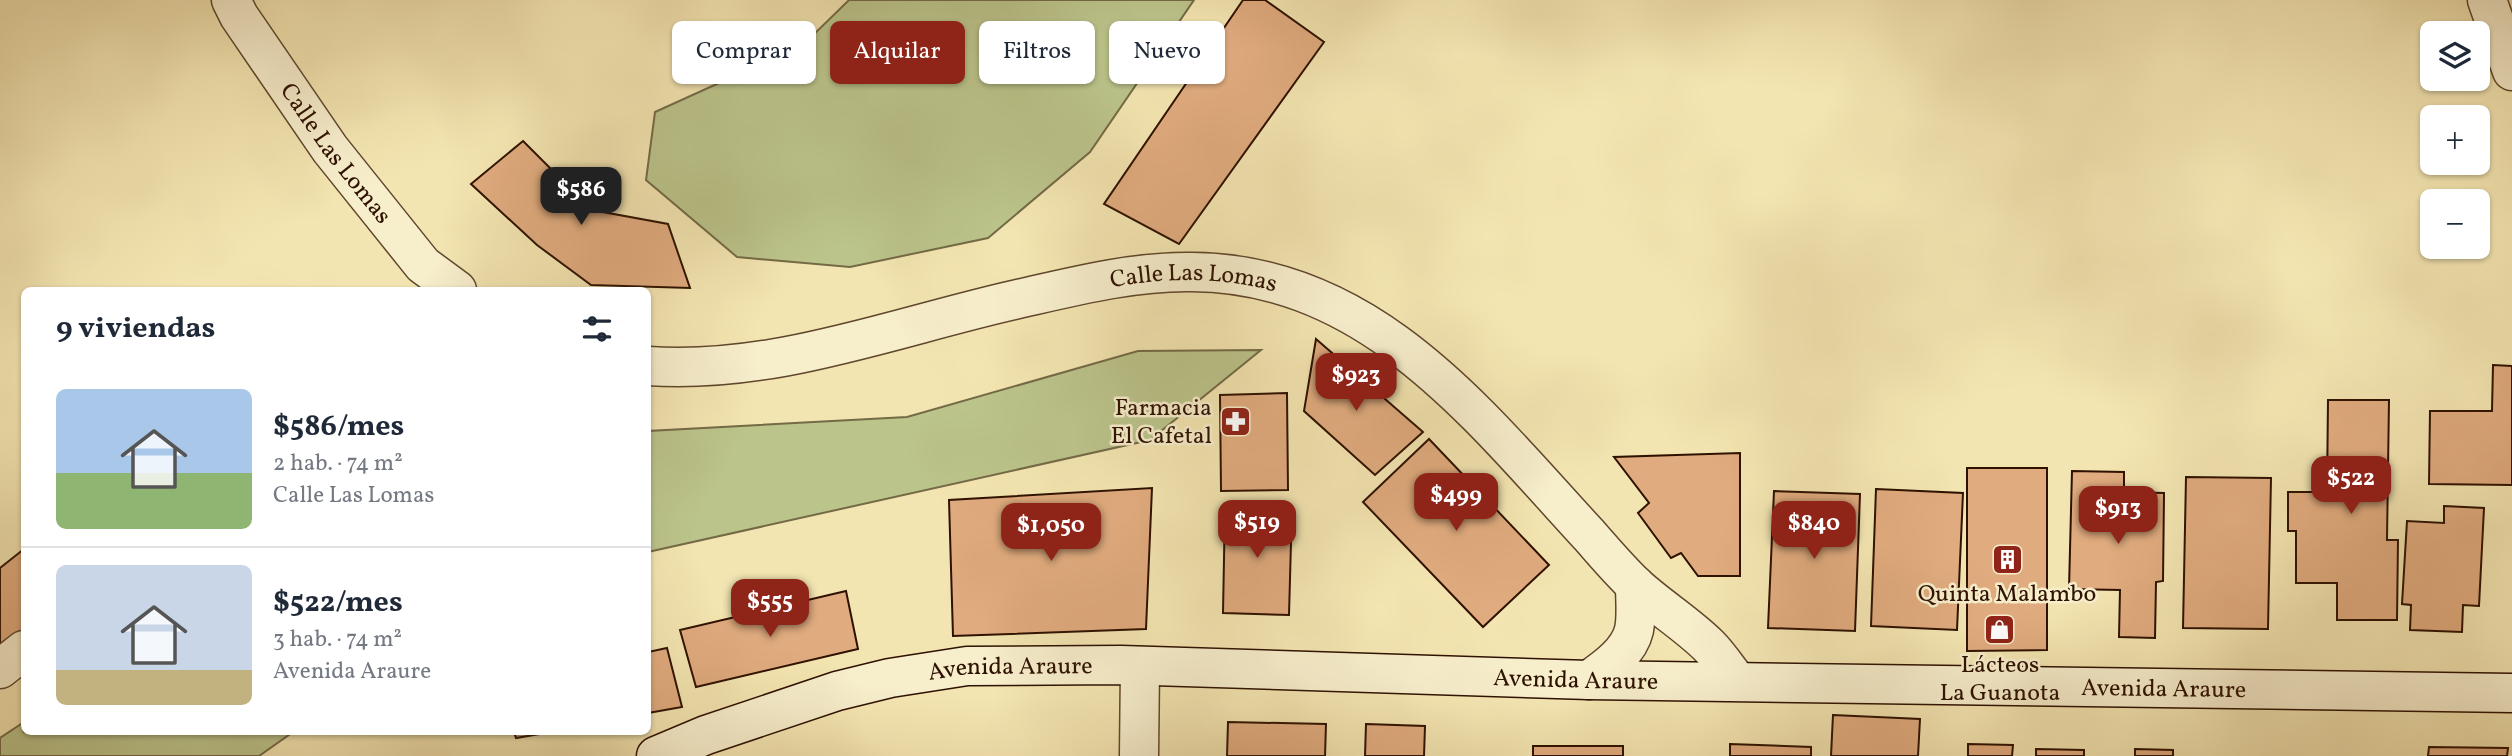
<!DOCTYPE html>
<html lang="es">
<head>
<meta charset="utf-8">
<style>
	body { margin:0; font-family:Vollkorn,serif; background:#f6f6f7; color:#1f2937; height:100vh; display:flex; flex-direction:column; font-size:26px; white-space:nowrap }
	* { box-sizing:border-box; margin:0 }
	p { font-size:23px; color:#747a83 }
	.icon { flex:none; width:38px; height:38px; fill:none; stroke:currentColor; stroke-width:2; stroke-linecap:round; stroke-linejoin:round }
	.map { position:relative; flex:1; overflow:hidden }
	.sheet { position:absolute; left:21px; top:287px; width:630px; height:448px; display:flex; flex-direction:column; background:#fff; border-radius:10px; box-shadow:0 2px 5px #0004 }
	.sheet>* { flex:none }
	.hud { position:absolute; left:672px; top:21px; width:665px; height:63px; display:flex; gap:14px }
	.controls { position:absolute; left:2420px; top:21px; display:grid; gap:14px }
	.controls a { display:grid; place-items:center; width:70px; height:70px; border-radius:10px; background:#fff; box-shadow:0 2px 5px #0004; font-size:35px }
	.price { position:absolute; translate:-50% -60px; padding:0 16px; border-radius:14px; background:#8f2418; color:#fff; font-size:23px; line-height:46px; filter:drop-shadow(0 2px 4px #0008) }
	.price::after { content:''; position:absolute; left:50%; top:42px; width:21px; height:16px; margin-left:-10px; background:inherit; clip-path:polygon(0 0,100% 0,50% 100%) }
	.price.current { background:#222; color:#fff }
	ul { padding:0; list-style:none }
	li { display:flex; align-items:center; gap:21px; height:175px; padding:0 35px }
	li+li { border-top:2px solid #e0e1e3 }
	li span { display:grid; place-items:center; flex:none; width:196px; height:140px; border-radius:10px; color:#555 }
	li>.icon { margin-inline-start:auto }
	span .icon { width:84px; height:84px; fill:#fffc; stroke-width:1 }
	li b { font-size:30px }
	h2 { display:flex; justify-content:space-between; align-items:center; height:84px; padding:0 35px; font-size:30px }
	.pill { padding:0 24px; border-radius:10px; background:#fff; box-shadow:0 2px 5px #0004; font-size:24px; line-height:63px }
	.pill.current { background:#8f2418; color:#fff }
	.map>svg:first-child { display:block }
</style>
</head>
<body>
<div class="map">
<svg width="2512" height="756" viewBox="0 0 2512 756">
	<rect width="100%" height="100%" fill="#f3e5b1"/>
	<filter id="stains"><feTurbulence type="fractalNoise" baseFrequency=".00286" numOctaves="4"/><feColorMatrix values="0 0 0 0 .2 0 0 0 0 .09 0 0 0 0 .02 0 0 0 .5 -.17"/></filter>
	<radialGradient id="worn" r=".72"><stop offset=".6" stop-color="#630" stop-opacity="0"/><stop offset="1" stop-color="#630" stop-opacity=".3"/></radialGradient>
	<g fill="#bbc48b" stroke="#746a46" stroke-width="2">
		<polygon points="849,0 1194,0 1090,152 988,238 850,267 737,257 646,180 655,112 803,45"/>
		<polygon points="1261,350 1150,440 648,552 648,431 907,417 1138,351"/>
		<polygon points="24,722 24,732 293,732 259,756 0,756 0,738"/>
	</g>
	<g fill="#e0ab7e" stroke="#2e1100" stroke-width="2">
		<polygon points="1243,0 1265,0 1324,42 1179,244 1104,204"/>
		<polygon points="523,141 592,210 668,224 690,288 591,285 537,245 471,184"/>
		<polygon points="1316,339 1423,432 1375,475 1304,411"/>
		<polygon points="2493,365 2512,366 2512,485 2429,484 2430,411 2492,411"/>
		<polygon points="1287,393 1288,490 1221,491 1220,395"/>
		<polygon points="2328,400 2389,400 2387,540 2398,540 2397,620 2337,620 2337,583 2296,583 2296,531 2288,531 2288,492 2327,492"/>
		<polygon points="1429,439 1549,565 1483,627 1363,502"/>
		<polygon points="1740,453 1740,576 1698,576 1681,553 1671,558 1638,513 1649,503 1614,457"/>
		<polygon points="1967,468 2047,468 2047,650 1967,651"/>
		<polygon points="2072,471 2124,472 2124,492 2164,493 2163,581 2156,582 2155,638 2119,637 2120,590 2069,589"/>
		<polygon points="2186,477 2271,478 2268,629 2183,628"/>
		<polygon points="1152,488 1146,629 953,636 949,500"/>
		<polygon points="1876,489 1963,493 1957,630 1871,626"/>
		<polygon points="1774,491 1860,494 1855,631 1768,628"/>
		<polygon points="1225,505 1292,506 1289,615 1223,613"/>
		<polygon points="2444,506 2484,508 2479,606 2463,605 2462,632 2410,630 2411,605 2402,604 2407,521 2444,523"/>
		<polygon points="24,549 24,631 0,650 0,568"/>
		<polygon points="846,591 858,649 696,687 680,630"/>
		<polygon points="667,648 682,707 648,713 648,652"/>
		<polygon points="1833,715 1920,719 1918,756 1831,756"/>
		<polygon points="1228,722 1326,724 1325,756 1227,756"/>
		<polygon points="1366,724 1425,726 1424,756 1365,756"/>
		<polygon points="514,732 551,732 516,738"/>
		<polygon points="1730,744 1811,747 1811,756 1730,756"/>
		<polygon points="1968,744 2013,745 2012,756 1968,756"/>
		<rect x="1533" y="746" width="90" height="10"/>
		<polygon points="2429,747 2508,748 2507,756 2428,756"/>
		<polygon points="2036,749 2084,750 2084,756 2036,756"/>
		<polygon points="2135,749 2173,750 2173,756 2135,756"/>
	</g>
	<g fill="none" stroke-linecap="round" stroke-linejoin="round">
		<defs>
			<g id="street">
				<path id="s1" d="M 231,0 L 239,16 L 330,149 L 423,265 L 457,290"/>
				<polyline points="2487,0 2512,71"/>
				<path id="s2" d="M 648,366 C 774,375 897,326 1018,299 C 1075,286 1134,271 1192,272 C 1371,273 1479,416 1589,535 C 1604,552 1619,570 1636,586 C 1659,607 1688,625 1709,646 C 1719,656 1728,670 1737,681"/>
				<polyline points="0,669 24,650"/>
				<path d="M 1589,680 C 1606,668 1629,652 1634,630 C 1637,616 1635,599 1635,585"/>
				<polyline points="1139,756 1140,666"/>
			</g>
			<g id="secondary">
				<path id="s3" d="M 656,756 L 706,735 L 837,691 L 890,678 L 967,666 L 1121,665 L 1589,680 L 2512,693"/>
			</g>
		</defs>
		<use href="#street" stroke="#5f462c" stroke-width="41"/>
		<use href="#secondary" stroke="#2e1100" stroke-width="41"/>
		<use href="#street" stroke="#f7eecc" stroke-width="38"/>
		<use href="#secondary" stroke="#f7eecc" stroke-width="38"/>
	</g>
	<defs>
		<symbol id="pharmacy-square" viewBox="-11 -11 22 22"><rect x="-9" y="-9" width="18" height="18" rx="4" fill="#8f2418" stroke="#f7eecc"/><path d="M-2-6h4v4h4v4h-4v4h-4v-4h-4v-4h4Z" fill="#fff"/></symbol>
		<symbol id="building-square" viewBox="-11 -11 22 22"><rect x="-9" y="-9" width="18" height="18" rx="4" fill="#8f2418" stroke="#f7eecc"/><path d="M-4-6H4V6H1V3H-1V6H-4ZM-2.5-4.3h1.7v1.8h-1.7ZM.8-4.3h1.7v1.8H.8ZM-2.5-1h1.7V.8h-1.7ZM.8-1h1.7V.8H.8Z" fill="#fff"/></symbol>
		<symbol id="shop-square" viewBox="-11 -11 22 22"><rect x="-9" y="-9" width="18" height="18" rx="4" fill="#8f2418" stroke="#f7eecc"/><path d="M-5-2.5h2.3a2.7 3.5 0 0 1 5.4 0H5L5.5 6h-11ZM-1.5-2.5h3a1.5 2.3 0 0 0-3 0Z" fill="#fff"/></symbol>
	</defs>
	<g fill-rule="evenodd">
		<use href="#pharmacy-square" x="1218" y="404" width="35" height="35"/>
		<use href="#building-square" x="1990" y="542" width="35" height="35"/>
		<use href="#shop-square" x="1982" y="612" width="35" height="35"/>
	</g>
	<g text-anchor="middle" stroke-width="5" stroke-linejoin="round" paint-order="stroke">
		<g font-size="24" fill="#2e1100" stroke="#f7eecc">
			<text dy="8" stroke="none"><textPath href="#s1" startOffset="186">Calle Las Lomas</textPath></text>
			<text dy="8" stroke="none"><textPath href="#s2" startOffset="556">Calle Las Lomas</textPath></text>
			<text dy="8" stroke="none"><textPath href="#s3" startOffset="368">Avenida Araure</textPath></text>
			<text dy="8" stroke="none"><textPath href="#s3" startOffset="934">Avenida Araure</textPath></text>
			<text dy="8" stroke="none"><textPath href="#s3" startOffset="1522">Avenida Araure</textPath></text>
		</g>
		<g font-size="24" fill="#2e1100" stroke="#f7eecc">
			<text x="1212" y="415" text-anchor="end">Farmacia<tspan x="1212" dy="28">El Cafetal</tspan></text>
			<text x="2007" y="601">Quinta Malambo</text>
			<text x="2000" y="672">Lácteos<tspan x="2000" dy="28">La Guanota</tspan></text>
		</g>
	</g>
	<rect width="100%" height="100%" filter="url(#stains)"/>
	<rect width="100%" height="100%" fill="url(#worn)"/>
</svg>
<div class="controls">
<a><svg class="icon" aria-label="layers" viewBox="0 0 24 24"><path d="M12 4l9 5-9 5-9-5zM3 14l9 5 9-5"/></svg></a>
<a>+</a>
<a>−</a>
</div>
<b class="price current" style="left:581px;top:227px">$586</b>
<b class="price" style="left:1356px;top:413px">$923</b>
<b class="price" style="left:2351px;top:516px">$522</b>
<b class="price" style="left:1456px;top:533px">$499</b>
<b class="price" style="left:2118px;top:546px">$913</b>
<b class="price" style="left:1257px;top:560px">$519</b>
<b class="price" style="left:1814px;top:561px">$840</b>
<b class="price" style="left:1051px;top:563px">$1,050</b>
<b class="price" style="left:770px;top:639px">$555</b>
<div class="hud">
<a class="pill">Comprar</a>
<a class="pill current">Alquilar</a>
<a class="pill">Filtros</a>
<a class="pill">Nuevo</a>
</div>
<section class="sheet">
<h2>9 viviendas<svg class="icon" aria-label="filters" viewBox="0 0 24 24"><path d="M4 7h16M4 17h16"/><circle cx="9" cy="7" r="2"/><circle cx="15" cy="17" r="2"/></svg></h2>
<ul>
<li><span style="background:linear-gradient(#a9c7e8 60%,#8fb573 0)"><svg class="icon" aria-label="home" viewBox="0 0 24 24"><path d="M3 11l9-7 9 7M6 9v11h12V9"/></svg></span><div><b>$586/mes</b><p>2 hab. · 74 m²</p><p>Calle Las Lomas</p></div></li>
<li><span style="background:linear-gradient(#c9d6e8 75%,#c2b280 0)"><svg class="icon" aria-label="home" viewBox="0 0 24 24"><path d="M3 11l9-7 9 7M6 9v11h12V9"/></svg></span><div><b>$522/mes</b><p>3 hab. · 74 m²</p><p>Avenida Araure</p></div></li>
</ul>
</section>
</div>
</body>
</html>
